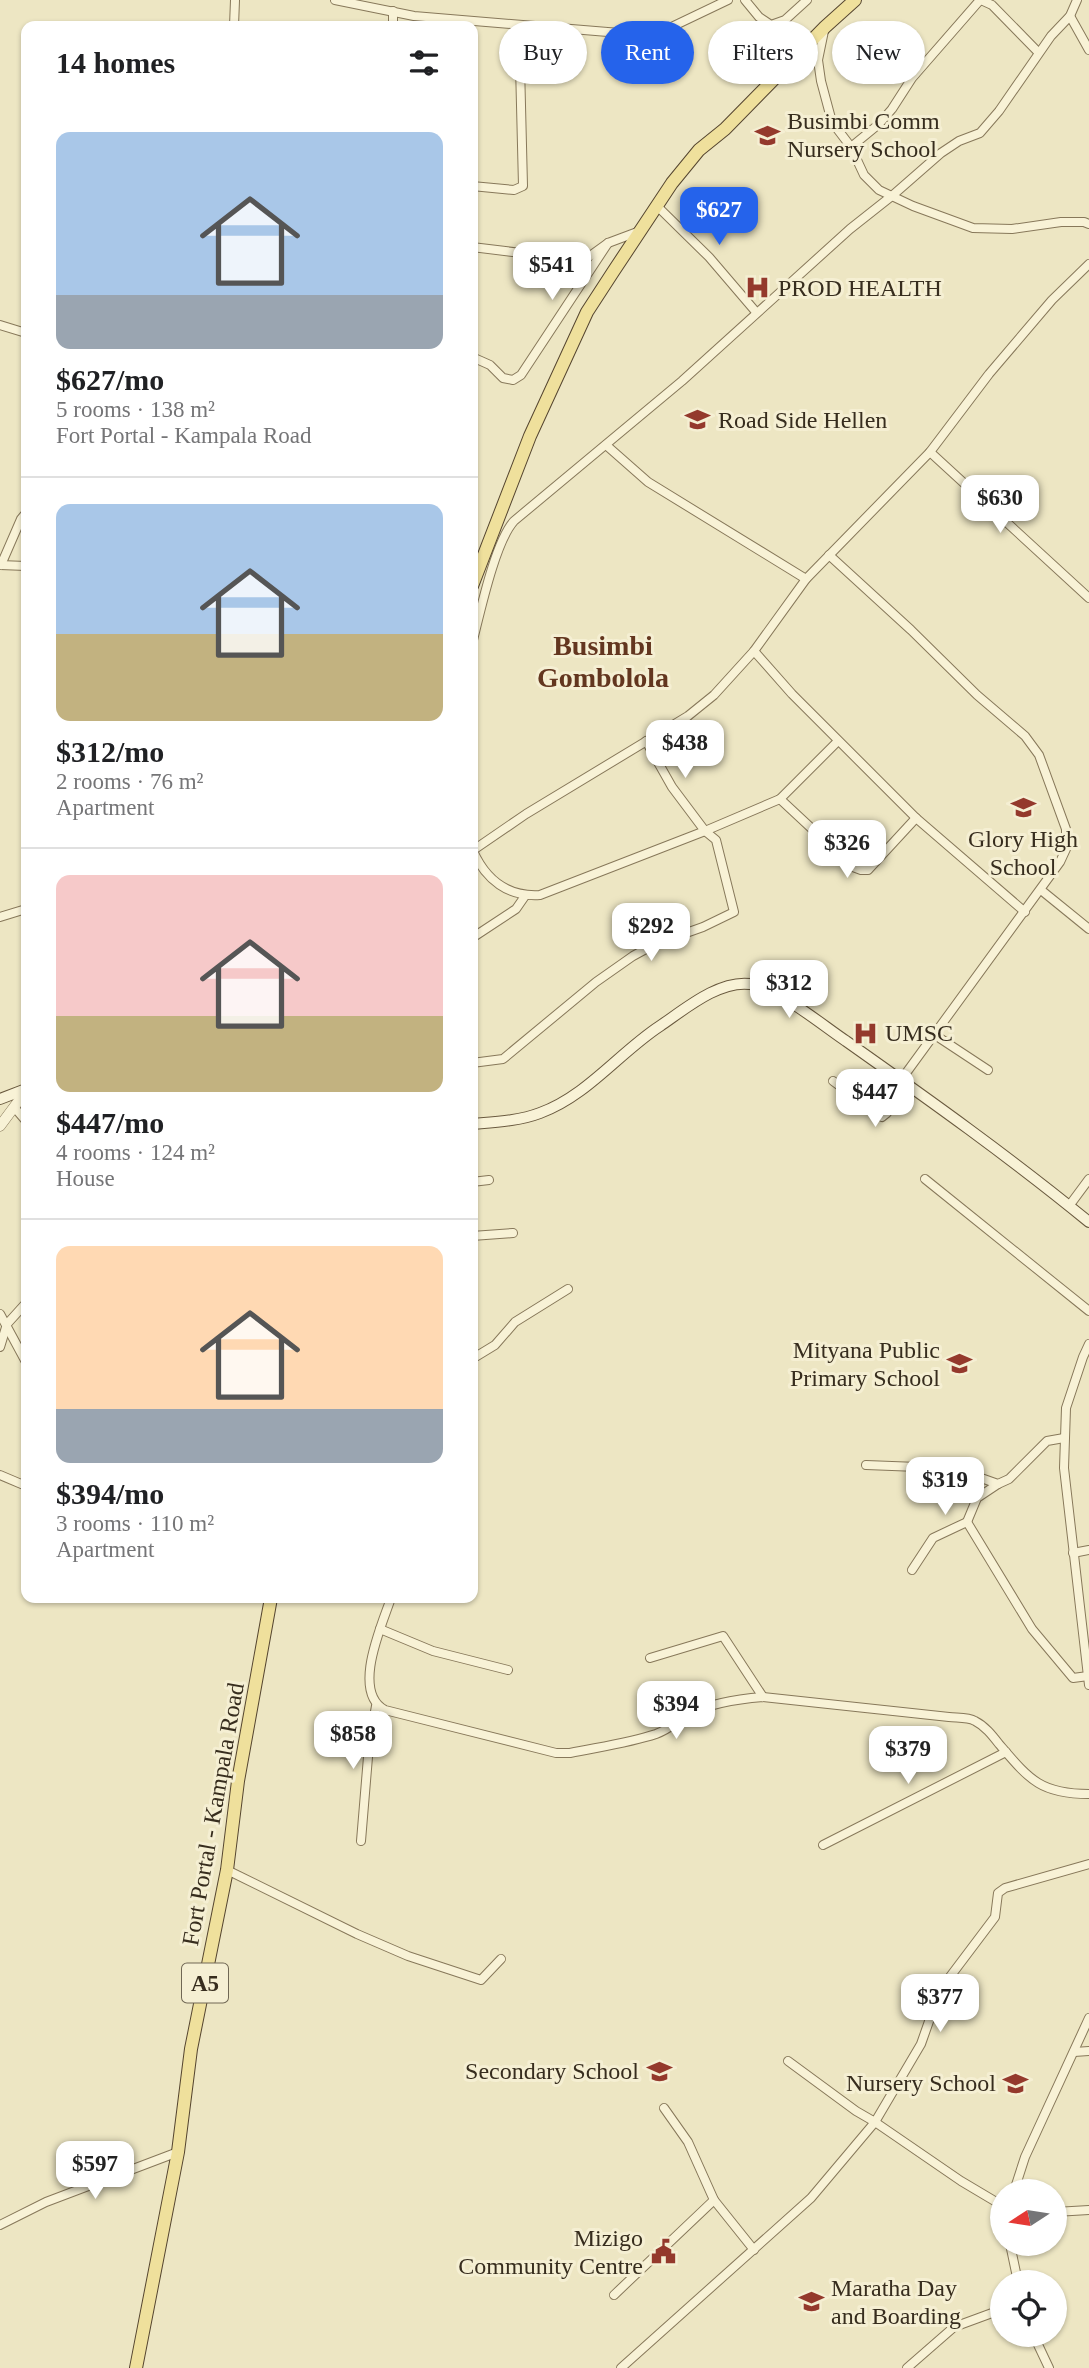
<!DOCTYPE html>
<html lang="en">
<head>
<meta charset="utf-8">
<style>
	body { margin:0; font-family:"Times New Roman",serif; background:#f2f2f2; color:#202124; height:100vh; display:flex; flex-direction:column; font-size:26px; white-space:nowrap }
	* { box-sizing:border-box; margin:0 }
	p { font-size:23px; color:#757577 }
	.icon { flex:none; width:38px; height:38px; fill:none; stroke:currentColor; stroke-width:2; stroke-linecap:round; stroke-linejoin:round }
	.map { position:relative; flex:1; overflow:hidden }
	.side { position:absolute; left:21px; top:21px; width:457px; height:1582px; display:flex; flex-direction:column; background:#fff; border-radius:14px; box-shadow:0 2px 5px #0004 }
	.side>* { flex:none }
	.top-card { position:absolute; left:499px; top:21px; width:485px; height:63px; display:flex; gap:14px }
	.needle { width:46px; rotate:258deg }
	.controls { position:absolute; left:990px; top:2179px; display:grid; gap:14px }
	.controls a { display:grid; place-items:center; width:77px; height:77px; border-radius:50%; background:#fff; box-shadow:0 2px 5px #0004; font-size:35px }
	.price { position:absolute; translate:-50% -60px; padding:0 16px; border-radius:14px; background:#fff; color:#222; font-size:23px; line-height:46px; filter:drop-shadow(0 2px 4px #0008) }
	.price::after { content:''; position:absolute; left:50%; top:42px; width:21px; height:16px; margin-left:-10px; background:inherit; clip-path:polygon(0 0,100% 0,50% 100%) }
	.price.on { background:#2563eb; color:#fff }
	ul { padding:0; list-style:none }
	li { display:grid; align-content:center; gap:14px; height:371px; padding:0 35px }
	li+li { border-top:2px solid #e0e0e0 }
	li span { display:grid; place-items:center; height:217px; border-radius:14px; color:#555 }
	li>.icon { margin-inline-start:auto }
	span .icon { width:126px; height:126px; fill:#fffc; stroke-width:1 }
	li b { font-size:30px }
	h2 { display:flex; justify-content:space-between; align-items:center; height:84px; padding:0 35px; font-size:30px }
	.pill { padding:0 24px; border-radius:32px; background:#fff; box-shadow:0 2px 5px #0004; font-size:24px; line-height:63px }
	.pill.on { background:#2563eb; color:#fff }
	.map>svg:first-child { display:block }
</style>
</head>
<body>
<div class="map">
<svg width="1089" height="2368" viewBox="0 0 1089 2368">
	<rect width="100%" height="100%" fill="#ede6c3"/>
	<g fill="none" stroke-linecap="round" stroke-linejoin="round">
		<defs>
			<g id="minor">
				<polyline points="335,0 414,16 644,35 661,32 728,0"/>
				<polyline points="745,0 759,17 771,25 785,20 807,0"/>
				<polyline points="981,0 992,5 1038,52"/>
				<polyline points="393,11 393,26"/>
				<polyline points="1070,16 1089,50"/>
				<polyline points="234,26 235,0"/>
				<polyline points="824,31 818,60 821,81 832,122 851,147 864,175 879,190 913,206 973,228 1012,229 1061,222 1084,222 1089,224"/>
				<polyline points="851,147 879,124 892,109 912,78 980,0"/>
				<polyline points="472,186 514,190 523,186 519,25"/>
				<polyline points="657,206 709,257 756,312"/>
				<polyline points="472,247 521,253 568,265 579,264 608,243 640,231"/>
				<polyline points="0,325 26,333"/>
				<polyline points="472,357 490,365 503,378 513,380 521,375 608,243"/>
				<polyline points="606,445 648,482 806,579"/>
				<polyline points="930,452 1089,598"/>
				<polyline points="829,555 911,630 977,695 1025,736 1039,755 1066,829 1066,849 1060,862 901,1080"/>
				<polyline points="0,565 26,566"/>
				<polyline points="1,565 21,519 26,513"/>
				<path d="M 472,644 C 480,613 495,542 514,521 L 682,381 L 850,229 L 893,195 L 941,153 L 959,141 L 980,133 L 999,111 L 1051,36 L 1070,16 L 1077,0"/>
				<polyline points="754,651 792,694 916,818 1025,912"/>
				<polyline points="780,799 853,867 861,870 868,870 916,818"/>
				<polyline points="472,851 526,814 688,716 714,695 754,651 806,579 930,452 989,374 1052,300 1089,264"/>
				<path d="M 473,851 C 486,880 508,897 540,895 L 705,831 L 780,799 L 838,741"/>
				<polyline points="1041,890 1089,929"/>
				<polyline points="0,917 26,909"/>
				<polyline points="472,938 516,909 525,896"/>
				<polyline points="935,1035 988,1070"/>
				<polyline points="472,1063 503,1059 596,982 633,956 655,944 703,927 734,912 716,840 705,831 672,787 646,741"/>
				<polyline points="833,1081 882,1117 887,1113 907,1084"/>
				<polyline points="14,1107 26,1121"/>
				<polyline points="925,1179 1089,1311"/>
				<polyline points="472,1182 489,1180"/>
				<polyline points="1069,1206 1089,1179"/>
				<polyline points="472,1236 513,1233"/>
				<polyline points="0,1314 26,1362"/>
				<polyline points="1089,1344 1083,1357 1066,1408 1064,1468 1089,1685"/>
				<polyline points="0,1347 7,1324 26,1303"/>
				<polyline points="472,1359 495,1345 515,1322 568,1289"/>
				<polyline points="866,1465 918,1467 967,1473 998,1484 1009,1479 1047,1441 1064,1438"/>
				<polyline points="0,1475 26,1486"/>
				<polyline points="967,1522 1032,1629 1073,1678 1088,1676"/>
				<polyline points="1073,1553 1089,1550"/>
				<polyline points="912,1570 933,1538 967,1522 977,1498 998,1484"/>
				<path d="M 391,1598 C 382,1625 351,1692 385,1710 L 556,1753 L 570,1753 C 599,1747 629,1743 656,1734 C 672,1728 676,1721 689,1714 C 711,1703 738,1699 763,1697 L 949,1717 C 957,1718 968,1717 975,1721 C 985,1726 992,1735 999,1744 C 1029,1779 1040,1794 1089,1794"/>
				<polyline points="380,1629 433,1651 508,1670"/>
				<polyline points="650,1658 723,1636 763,1697"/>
				<polyline points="361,1841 369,1745 376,1706"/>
				<polyline points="823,1845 1006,1752"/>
				<polyline points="227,1870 357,1934 408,1956 481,1980 501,1959"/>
				<polyline points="1074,2052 1089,2051"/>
				<polyline points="788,2061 856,2111 875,2122 921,2044 940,1990 995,1917 998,1893 1005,1888 1089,1864"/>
				<polyline points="664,2108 688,2142 714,2200 754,2250"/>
				<polyline points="1014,2191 1025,2157 1089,2018"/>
				<polyline points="1055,2212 1089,2210"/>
				<polyline points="0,2225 46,2202 178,2152"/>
				<polyline points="1010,2244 1018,2282"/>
				<polyline points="614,2295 714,2200"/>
				<polyline points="1033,2334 1049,2368"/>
				<polyline points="621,2368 811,2198 875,2122 961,2181 1003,2206"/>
				<polyline points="907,2368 954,2327 1003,2309"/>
			</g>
			<polyline id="tertiary" points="0,1126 26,1091"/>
			<g id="secondary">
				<polyline points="0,1099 26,1089"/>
				<path d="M 472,1124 C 495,1122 519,1121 540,1113 C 587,1096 620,1052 660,1026 C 685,1009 719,980 750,984 C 778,988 822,1025 846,1041 C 928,1099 1011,1158 1089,1222"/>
			</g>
			<g id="primary">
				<polyline points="472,586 530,436 587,312 613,272 672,183 699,150 725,129 825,27 855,0"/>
				<polyline points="136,2368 178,2152 191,2049 227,1870 238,1781 271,1598"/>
			</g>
		</defs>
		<use href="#minor" stroke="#87785a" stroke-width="10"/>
		<use href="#tertiary" stroke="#87785a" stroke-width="11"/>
		<use href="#secondary" stroke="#69593e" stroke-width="12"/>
		<use href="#primary" stroke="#55452f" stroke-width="14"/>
		<use href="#minor" stroke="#f8f2d6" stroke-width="8"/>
		<use href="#tertiary" stroke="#f8f2d6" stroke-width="10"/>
		<use href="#secondary" stroke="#f8f2d6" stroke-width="10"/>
		<use href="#primary" stroke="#efe09c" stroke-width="12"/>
	</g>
	<defs>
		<symbol id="school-bare" viewBox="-9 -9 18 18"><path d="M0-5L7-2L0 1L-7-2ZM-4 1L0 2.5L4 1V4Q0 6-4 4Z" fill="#94392c" stroke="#f5efd3" stroke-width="2.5" paint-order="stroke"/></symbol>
		<symbol id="hospital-bare" viewBox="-9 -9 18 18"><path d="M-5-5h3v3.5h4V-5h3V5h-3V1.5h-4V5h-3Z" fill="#94392c" stroke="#f5efd3" stroke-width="2.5" paint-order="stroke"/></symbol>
		<symbol id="civic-bare" viewBox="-9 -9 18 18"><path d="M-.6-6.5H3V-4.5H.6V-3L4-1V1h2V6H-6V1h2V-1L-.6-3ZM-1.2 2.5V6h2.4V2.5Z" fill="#94392c" stroke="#f5efd3" stroke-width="2.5" paint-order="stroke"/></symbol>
	</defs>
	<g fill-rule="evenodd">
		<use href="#school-bare" x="750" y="118" width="35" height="35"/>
		<use href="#hospital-bare" x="740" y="270" width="35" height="35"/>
		<use href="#school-bare" x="680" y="402" width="35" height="35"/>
		<use href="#school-bare" x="1006" y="790" width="35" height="35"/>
		<use href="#hospital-bare" x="848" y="1016" width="35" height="35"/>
		<use href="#school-bare" x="942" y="1346" width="35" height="35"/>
		<use href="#school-bare" x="642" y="2054" width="35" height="35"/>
		<use href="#school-bare" x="998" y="2066" width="35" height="35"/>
		<use href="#civic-bare" x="646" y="2234" width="35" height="35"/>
		<use href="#school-bare" x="794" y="2284" width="35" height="35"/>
	</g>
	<g text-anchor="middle" stroke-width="6" stroke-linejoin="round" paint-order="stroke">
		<rect fill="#f5efd3" stroke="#706754" stroke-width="2" x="182" y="1963.5" width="46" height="39" rx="5"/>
		<g font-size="23" font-weight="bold" fill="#372d1e">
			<text x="205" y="1991">A5</text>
		</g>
		<g font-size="24" fill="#372d1e" stroke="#f5efd3" text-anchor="start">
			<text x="787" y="129">Busimbi Comm<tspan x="787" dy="28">Nursery School</tspan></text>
			<text x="778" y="296">PROD HEALTH</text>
			<text x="718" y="428">Road Side Hellen</text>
			<text x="1023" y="847" text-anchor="middle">Glory High<tspan x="1023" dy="28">School</tspan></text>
			<text x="885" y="1041">UMSC</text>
			<text x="940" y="1358" text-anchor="end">Mityana Public<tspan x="940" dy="28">Primary School</tspan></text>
			<text x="639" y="2079" text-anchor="end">Secondary School</text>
			<text x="996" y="2091" text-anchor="end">Nursery School</text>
			<text x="643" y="2246" text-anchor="end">Mizigo<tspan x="643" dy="28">Community Centre</tspan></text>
			<text x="831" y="2296">Maratha Day<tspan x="831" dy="28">and Boarding</tspan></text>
		</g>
		<g font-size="24" fill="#372d1e" stroke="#f5efd3">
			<text transform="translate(213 1814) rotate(-80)" y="8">Fort Portal - Kampala Road</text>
		</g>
		<g font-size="28" font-weight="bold" fill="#63361f" stroke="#f5efd3">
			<text x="603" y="655">Busimbi<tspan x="603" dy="32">Gombolola</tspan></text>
		</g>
	</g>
</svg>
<div class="controls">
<a><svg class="needle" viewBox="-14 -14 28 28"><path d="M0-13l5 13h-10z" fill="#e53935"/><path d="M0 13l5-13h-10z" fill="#757577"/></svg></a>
<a><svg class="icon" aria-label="locate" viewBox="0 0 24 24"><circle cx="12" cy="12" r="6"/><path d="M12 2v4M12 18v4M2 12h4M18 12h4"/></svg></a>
</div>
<b class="price on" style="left:719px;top:247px">$627</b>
<b class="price" style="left:552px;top:302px">$541</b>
<b class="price" style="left:1000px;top:535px">$630</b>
<b class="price" style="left:685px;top:780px">$438</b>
<b class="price" style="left:847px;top:880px">$326</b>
<b class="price" style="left:651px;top:963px">$292</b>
<b class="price" style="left:789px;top:1020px">$312</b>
<b class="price" style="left:875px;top:1129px">$447</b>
<b class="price" style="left:945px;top:1517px">$319</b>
<b class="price" style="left:676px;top:1741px">$394</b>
<b class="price" style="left:353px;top:1771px">$858</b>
<b class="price" style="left:908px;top:1786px">$379</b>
<b class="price" style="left:940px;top:2034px">$377</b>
<b class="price" style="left:95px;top:2201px">$597</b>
<div class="top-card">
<a class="pill">Buy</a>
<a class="pill on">Rent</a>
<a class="pill">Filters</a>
<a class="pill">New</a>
</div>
<section class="side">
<h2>14 homes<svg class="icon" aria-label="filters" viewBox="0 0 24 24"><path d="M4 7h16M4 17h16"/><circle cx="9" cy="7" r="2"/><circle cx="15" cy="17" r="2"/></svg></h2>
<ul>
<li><span style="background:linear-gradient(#a9c7e8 75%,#9aa5b1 0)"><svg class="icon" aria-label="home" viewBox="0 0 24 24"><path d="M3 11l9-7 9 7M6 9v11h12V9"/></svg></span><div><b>$627/mo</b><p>5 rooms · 138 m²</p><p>Fort Portal - Kampala Road</p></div></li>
<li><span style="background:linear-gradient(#a9c7e8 60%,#c2b280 0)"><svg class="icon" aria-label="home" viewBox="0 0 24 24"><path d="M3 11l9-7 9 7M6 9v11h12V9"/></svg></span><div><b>$312/mo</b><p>2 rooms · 76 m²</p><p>Apartment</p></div></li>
<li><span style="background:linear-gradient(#f6c9c9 65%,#c2b280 0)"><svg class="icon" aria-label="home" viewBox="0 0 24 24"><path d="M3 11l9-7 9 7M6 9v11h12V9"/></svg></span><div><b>$447/mo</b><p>4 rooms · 124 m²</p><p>House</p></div></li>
<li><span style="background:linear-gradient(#ffd9b3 75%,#9aa5b1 0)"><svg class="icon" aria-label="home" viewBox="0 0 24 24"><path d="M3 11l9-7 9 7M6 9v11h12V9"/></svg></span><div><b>$394/mo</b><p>3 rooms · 110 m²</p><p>Apartment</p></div></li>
</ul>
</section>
</div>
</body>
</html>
